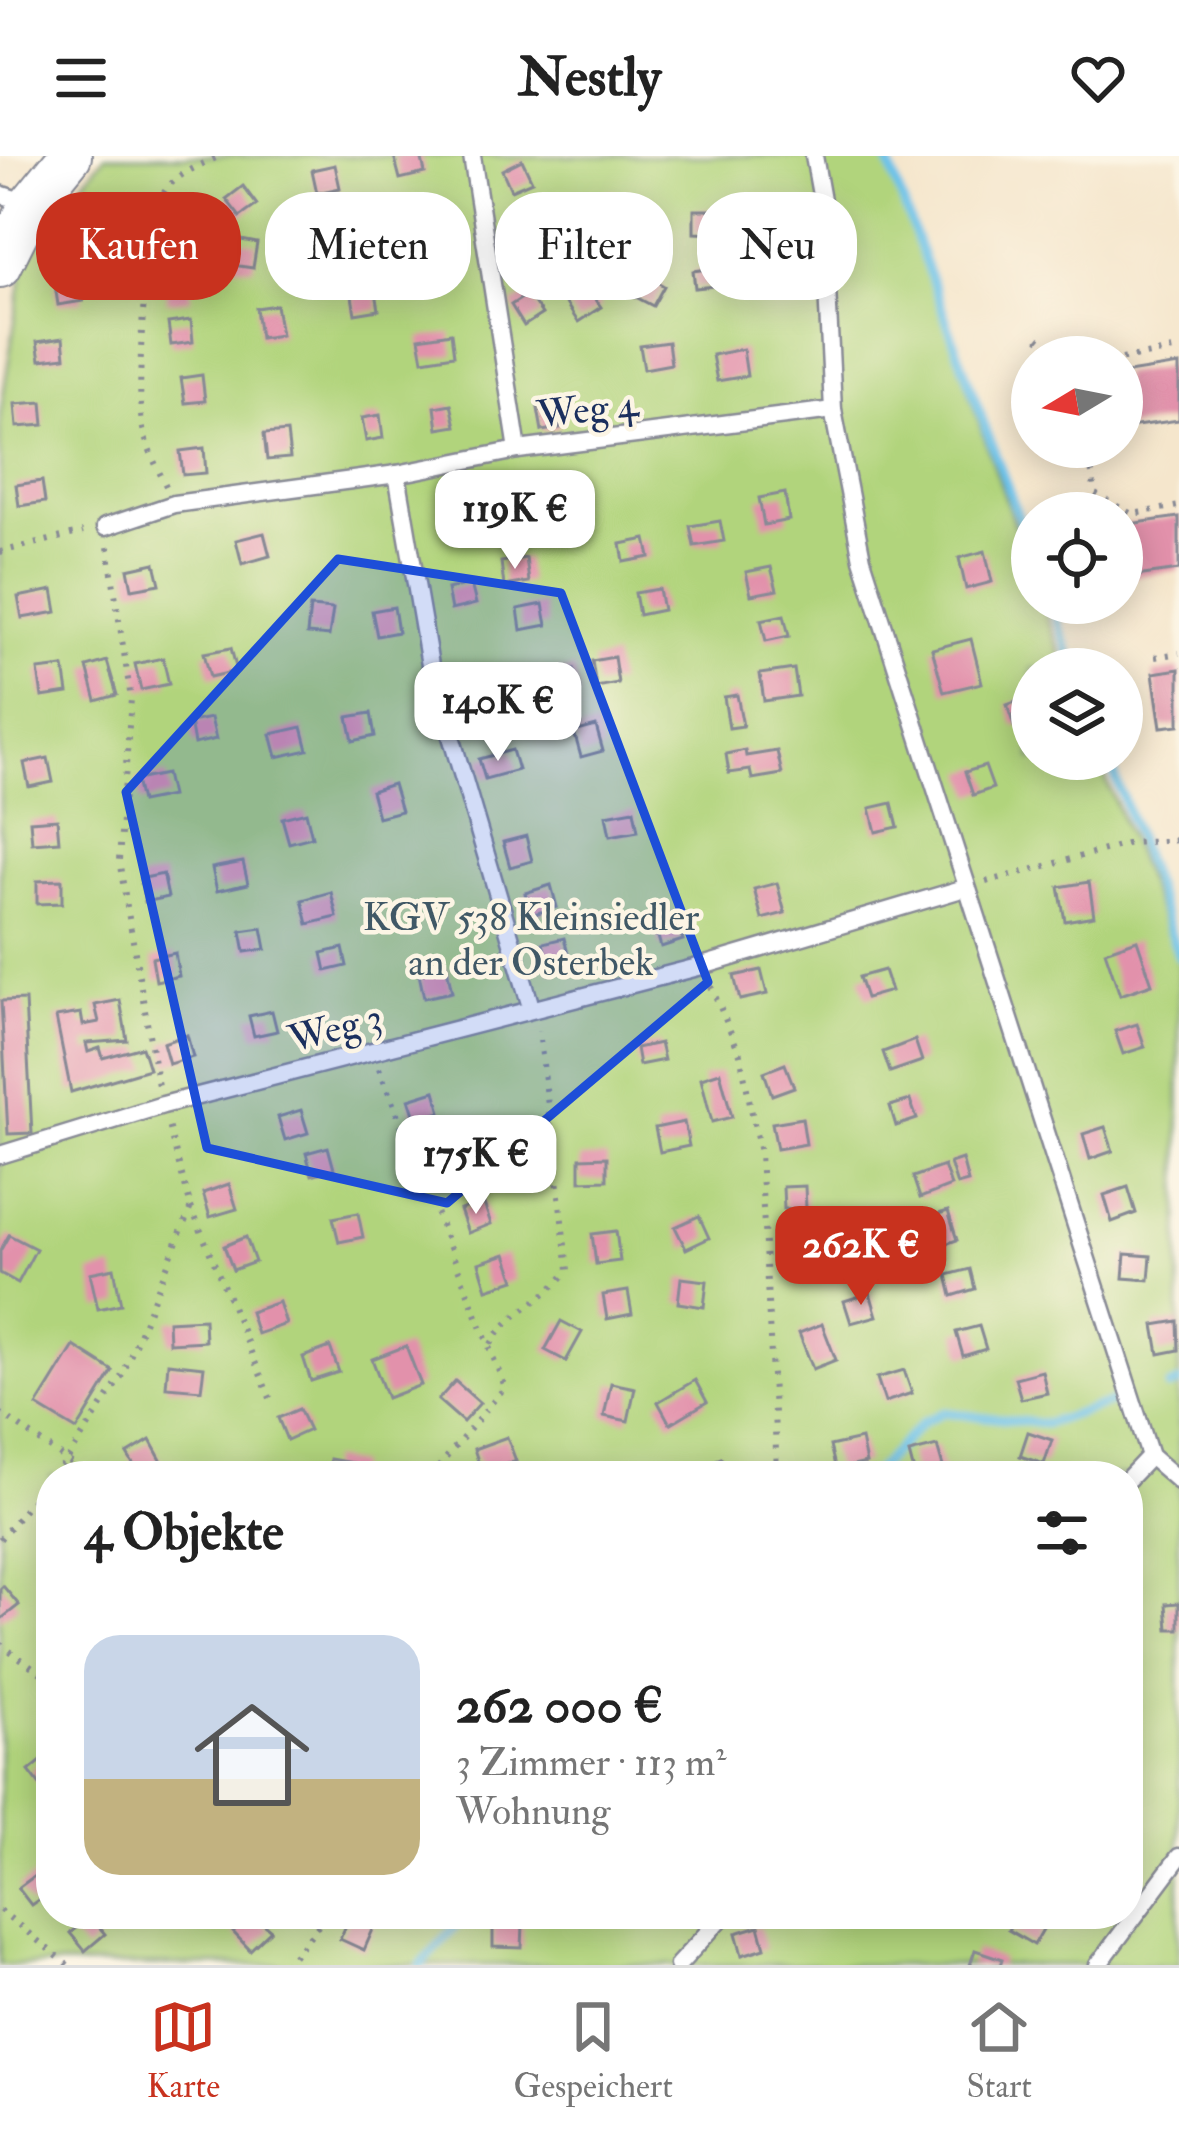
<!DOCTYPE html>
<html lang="de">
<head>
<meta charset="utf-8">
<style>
	body { margin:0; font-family:"IM FELL Double Pica",serif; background:#f2f2f2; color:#222; height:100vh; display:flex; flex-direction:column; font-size:45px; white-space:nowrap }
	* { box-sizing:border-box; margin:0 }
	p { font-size:39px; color:#767676 }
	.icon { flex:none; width:66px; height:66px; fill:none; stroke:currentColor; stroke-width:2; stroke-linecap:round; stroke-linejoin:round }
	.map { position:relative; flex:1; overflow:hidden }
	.drawer { position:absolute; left:36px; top:1305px; width:1107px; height:468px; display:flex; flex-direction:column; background:#fff; border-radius:48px; box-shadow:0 6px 30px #0003 }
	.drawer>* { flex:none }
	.banner { position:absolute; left:36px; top:36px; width:1107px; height:108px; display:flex; gap:24px }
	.needle { width:78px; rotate:260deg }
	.fabs { position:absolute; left:1011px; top:180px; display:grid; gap:24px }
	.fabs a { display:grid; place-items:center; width:132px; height:132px; border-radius:50%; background:#fff; box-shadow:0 6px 30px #0003; font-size:60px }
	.price { position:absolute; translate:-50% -102px; padding:0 27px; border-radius:24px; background:#fff; color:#222; font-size:39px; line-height:78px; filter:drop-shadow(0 3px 6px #0008) }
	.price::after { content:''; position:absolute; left:50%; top:72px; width:36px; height:27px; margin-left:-18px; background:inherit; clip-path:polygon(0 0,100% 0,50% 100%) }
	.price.on { background:#c8321e; color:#fff }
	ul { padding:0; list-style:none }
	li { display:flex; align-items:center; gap:36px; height:300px; padding:0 48px }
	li+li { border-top:3px solid #e0e0e0 }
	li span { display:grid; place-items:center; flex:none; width:336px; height:240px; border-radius:36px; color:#555 }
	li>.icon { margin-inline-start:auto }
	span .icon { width:144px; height:144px; fill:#fffc; stroke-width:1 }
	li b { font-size:51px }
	h2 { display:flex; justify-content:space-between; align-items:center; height:144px; padding:0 48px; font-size:51px }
	.pill { padding:0 42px; border-radius:48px; background:#fff; box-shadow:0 6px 30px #0003; font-size:42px; line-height:108px }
	.pill.on { background:#c8321e; color:#fff }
	header { display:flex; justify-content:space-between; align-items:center; height:156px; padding:0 48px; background:#fff; font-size:54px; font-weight:700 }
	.dock { display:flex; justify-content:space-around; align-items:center; height:168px; border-top:3px solid #e0e0e0; background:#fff; font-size:33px; color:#767676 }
	.dock a { display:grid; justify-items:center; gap:6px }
	.dock .on { color:#c8321e }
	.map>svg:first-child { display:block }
</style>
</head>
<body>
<header><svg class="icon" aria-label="menu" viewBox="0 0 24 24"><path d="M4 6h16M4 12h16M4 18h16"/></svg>Nestly<svg class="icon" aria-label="heart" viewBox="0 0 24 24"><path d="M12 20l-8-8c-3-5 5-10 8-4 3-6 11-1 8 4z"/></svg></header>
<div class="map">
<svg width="1179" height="1809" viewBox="0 0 1179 1809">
	<rect width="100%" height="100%" fill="#fcf5e5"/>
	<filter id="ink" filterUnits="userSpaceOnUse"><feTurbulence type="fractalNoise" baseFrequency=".00833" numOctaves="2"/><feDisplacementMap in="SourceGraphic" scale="24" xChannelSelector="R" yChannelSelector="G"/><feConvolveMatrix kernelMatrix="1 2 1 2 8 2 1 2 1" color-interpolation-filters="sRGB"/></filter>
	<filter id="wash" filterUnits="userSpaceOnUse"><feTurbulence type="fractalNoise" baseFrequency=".004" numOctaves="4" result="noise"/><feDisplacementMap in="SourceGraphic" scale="48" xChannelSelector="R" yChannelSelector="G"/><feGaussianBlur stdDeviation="2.7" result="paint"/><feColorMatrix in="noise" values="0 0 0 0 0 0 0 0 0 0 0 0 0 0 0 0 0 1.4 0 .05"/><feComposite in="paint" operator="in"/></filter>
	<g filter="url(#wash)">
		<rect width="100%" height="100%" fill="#f5e6cc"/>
		<path fill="#b1d47c" stroke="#66826d" stroke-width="3" fill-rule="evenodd" d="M 105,0 L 888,0 L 1032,420 L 1032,447 L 1042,447 L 1066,513 L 1032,513 L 1032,603 L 1098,603 L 1179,807 L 1179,1809 L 0,1809 L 0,259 L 26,96 ZM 51,1320 L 1128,1320 L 1128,1758 L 51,1758 Z"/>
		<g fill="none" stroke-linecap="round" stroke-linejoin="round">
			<g stroke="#6dc2e9" stroke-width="9">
				<polyline points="886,0 1032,398"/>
				<polyline points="1051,447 1075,513"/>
				<polyline points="1109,603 1179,801"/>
				<polyline points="1169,1231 1179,1227"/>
				<polyline points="871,1320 923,1266 944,1256 1045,1268 1121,1243"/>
				<polyline points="421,1809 466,1758"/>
			</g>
		</g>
		<g id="blocks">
			<g fill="#e291ab">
				<polygon points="394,0 421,0 425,17 400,23"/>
				<polygon points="522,4 532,25 511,34 502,14"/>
				<polygon points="335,9 340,32 317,37 312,14"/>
				<polygon points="243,30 257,49 240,61 226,43"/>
				<polygon points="614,35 618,54 595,59 591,40"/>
				<polygon points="694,54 721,54 721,78 694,77"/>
				<polygon points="118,55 120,76 97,78 95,57"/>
				<polygon points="429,76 433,99 408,103 404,80"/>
				<polygon points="236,83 257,87 253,112 232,109"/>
				<polygon points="353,87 356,110 334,114 330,91"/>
				<polygon points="722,111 724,129 695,132 693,115"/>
				<polygon points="187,119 191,143 167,146 164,122"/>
				<polygon points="645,119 664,130 653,150 634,140"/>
				<polygon points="80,126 83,145 58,149 55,129"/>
				<polygon points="586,129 601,151 578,166 563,143"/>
				<polygon points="376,136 379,154 355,158 352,140"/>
				<polygon points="528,138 542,158 524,170 511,149"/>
				<polygon points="276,149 281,179 260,182 256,152"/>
				<polygon points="191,164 193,186 171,189 168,167"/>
				<polygon points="451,177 454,199 423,204 419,182"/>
				<polygon points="63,182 65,201 40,204 37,186"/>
				<polygon points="668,186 671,208 644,213 640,190"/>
				<polygon points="743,193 747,220 717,225 712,199"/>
				<polygon points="1179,209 1179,264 1122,272 1122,218"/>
				<polygon points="202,219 205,245 185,247 181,222"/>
				<polygon points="555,244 560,272 542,275 537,247"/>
				<polygon points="42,246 44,269 17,271 15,248"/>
				<polygon points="451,248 456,270 438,273 435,251"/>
				<polygon points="380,259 383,282 366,285 362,262"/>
				<polygon points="287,276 290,302 267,304 264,278"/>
				<polygon points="204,292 206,317 183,319 180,295"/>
				<polygon points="42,325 45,346 19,350 16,329"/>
				<polygon points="785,337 789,364 764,369 759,342"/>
				<polygon points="513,346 518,369 494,373 490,350"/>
				<polygon points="1179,361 1179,414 1129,421 1122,369"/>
				<polygon points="720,365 724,385 694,390 690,370"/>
				<polygon points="264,377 270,400 242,408 236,384"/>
				<polygon points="646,383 650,401 624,406 621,388"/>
				<polygon points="985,395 992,426 966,433 959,402"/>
				<polygon points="526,402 529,426 504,430 501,406"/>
				<polygon points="155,407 160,428 132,433 128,413"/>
				<polygon points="771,411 777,434 751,439 746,416"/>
				<polygon points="471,428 476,448 451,454 447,433"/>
				<polygon points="659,433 663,454 639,459 635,437"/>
				<polygon points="53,434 57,456 22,462 18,441"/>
				<polygon points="543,448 547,469 521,474 518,453"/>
				<polygon points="310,451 333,453 329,480 307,478"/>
				<polygon points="394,451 398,476 377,480 372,455"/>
				<polygon points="784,459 789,480 766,485 761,464"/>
				<polygon points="971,483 982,527 944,536 932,493"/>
				<polygon points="231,492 237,515 210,521 204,497"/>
				<polygon points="614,501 618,527 596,531 592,505"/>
				<polygon points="163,502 169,528 141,534 135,508"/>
				<polygon points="107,505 117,539 96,545 87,511"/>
				<polygon points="64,511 68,537 42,541 38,514"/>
				<polygon points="574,513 579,540 541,546 536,519"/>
				<polygon points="794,513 798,540 764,545 760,518"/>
				<polygon points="1179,513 1179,569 1161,571 1153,517"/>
				<polygon points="737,539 743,570 729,572 724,541"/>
				<polygon points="1027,542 1032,564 1014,570 1007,549"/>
				<polygon points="371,557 375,580 353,585 348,561"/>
				<polygon points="211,562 216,583 194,588 190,566"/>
				<polygon points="596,570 603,595 581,601 574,576"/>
				<polygon points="302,571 308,594 277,601 271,578"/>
				<polygon points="512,594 518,614 485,623 479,603"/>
				<polygon points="745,594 746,600 777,595 782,618 752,623 750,614 729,617 726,598"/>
				<polygon points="48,602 53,626 29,631 24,607"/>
				<polygon points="985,610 993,632 973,639 965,616"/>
				<polygon points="166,618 171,640 141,646 136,624"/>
				<polygon points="393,628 401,655 378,661 371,635"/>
				<polygon points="892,647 898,671 876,676 870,652"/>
				<polygon points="634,654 638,675 610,680 606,659"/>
				<polygon points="306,656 312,681 289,687 282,662"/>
				<polygon points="57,663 59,685 32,687 30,665"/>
				<polygon points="526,680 532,705 510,711 503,686"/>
				<polygon points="243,706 248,728 217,735 212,712"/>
				<polygon points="163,718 168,741 145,746 140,723"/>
				<polygon points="62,724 62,747 37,748 37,725"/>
				<polygon points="1089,726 1094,760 1065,765 1059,731"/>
				<polygon points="777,727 785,757 762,763 754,733"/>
				<polygon points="551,729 557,751 531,759 525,737"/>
				<polygon points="331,736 337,761 308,768 302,744"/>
				<polygon points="675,757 683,784 661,791 653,764"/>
				<polygon points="262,772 266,793 245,796 241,775"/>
				<polygon points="564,782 571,810 550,816 543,787"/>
				<polygon points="1137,784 1152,828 1120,839 1105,795"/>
				<polygon points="343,792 347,810 326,815 322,797"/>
				<polygon points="175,797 179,820 156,825 152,802"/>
				<polygon points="447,812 452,836 424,842 419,818"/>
				<polygon points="761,814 767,838 740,844 734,820"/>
				<polygon points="884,814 891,835 866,842 859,821"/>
				<polygon points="25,844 32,977 8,978 1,845"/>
				<polygon points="120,844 127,884 86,887 88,896 100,892 103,902 142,891 149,913 71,936 56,861 81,857 83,869 99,866 95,849"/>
				<polygon points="272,855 277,875 254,880 249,860"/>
				<polygon points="1137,868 1145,891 1123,898 1115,875"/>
				<polygon points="187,879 193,901 169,908 163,887"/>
				<polygon points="915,884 922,905 890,916 883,896"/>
				<polygon points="660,887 664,904 639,909 636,892"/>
				<polygon points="785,908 794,931 772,939 764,916"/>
				<polygon points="720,916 732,961 712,966 701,922"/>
				<polygon points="435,935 441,956 416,964 409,943"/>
				<polygon points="910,944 917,963 896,970 890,950"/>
				<polygon points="301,954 308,977 285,984 278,961"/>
				<polygon points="802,962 806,988 777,993 772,967"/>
				<polygon points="684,966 689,990 660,996 655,972"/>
				<polygon points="1105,971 1113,995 1090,1003 1083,978"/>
				<polygon points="328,991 334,1013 312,1019 306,997"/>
				<polygon points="467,996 474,1016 448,1024 442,1005"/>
				<polygon points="607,1001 607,1024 580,1025 580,1002"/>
				<polygon points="962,1003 968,1026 957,1029 950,1007"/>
				<polygon points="944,1010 951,1030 920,1042 913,1021"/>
				<polygon points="229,1028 237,1053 210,1061 203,1037"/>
				<polygon points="805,1030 806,1053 784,1053 783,1031"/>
				<polygon points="1128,1031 1136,1057 1112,1066 1104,1039"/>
				<polygon points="483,1045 491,1068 468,1077 460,1054"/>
				<polygon points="948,1055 957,1084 939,1090 929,1061"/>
				<polygon points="358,1057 363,1081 339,1086 333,1062"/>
				<polygon points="699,1060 709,1082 686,1093 675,1071"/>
				<polygon points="616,1075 620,1105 596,1108 592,1078"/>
				<polygon points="9,1079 36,1093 18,1127 0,1117 0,1095"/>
				<polygon points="246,1081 255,1106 233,1114 224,1090"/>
				<polygon points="819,1086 825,1110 794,1117 788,1093"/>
				<polygon points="506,1098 515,1124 487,1133 479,1107"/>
				<polygon points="1125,1098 1151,1100 1149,1124 1123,1122"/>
				<polygon points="114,1112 121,1148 98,1153 90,1117"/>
				<polygon points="970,1113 975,1133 952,1140 947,1119"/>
				<polygon points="681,1122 707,1125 704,1151 678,1147"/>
				<polygon points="628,1135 632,1158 607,1163 603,1139"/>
				<polygon points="870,1137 877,1160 851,1167 844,1145"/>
				<polygon points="279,1146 286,1168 257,1178 250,1156"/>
				<polygon points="204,1163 205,1185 169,1187 168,1165"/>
				<polygon points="561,1165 582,1176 566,1205 545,1194"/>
				<polygon points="1178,1165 1179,1194 1159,1198 1154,1169"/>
				<polygon points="822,1168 836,1204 813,1213 799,1177"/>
				<polygon points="979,1170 986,1193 963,1200 956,1176"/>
				<polygon points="74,1190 113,1215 77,1274 37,1250"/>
				<polygon points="406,1190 421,1229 387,1242 372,1203"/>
				<polygon points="330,1191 339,1216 311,1225 303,1201"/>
				<polygon points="168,1207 204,1211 201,1234 166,1231"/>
				<polygon points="904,1214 912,1237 885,1246 877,1222"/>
				<polygon points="1042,1215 1047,1237 1021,1243 1015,1222"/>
				<polygon points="695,1224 707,1246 670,1268 658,1246"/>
				<polygon points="455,1225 480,1247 463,1266 438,1244"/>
				<polygon points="611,1227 635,1232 628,1265 604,1260"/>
				<polygon points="299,1253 309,1274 287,1284 278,1262"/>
				<polygon points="1028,1276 1052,1284 1044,1308 1020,1300"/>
				<polygon points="507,1281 516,1305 482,1317 474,1293"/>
				<polygon points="861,1283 866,1307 836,1314 830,1290"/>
				<polygon points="150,1284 162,1306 140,1319 127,1298"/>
				<polygon points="937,1290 944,1314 915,1320 909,1297"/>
				<polygon points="721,1302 729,1320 677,1320"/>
				<polygon points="330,1303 358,1308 356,1320 327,1320"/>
				<polygon points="606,1310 610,1320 583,1320"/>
				<polygon points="3,1430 19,1449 0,1464 0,1433"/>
				<polygon points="1179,1447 1179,1473 1168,1473 1166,1448"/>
				<polygon points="1136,1507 1139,1531 1128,1532 1128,1508"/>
				<polygon points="51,1597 51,1625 42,1632 29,1615"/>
				<polygon points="1134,1660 1136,1684 1128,1685 1128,1661"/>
				<polygon points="40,1716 51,1735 31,1749 18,1732"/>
				<polygon points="252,1758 271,1774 250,1794 233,1776"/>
				<polygon points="351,1758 375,1769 364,1794 340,1783"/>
				<polygon points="1017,1758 1046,1768 1034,1789 1008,1774"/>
				<polygon points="90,1760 105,1778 85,1795 70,1777"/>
				<polygon points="493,1768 523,1768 522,1792 493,1791"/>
				<polygon points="759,1770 765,1792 742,1799 736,1777"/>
				<polygon points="975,1794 1002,1803 1000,1809 970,1809"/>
			</g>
		</g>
	</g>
	<g filter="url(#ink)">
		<use href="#blocks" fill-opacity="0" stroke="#888a95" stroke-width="3"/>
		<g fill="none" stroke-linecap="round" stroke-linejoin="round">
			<defs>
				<g id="service">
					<polyline points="472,0 518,294"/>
					<polyline points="814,0 823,50 833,254 862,403 1150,1300 1179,1325"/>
					<polyline points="0,38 30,48"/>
					<polyline points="105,371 174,348 397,318"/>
					<polyline points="531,851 430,509 397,318 518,294 833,254"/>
					<polyline points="0,999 163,949 702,810 965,732"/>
					<polyline points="1128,1323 1150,1300"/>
					<polyline points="678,1809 725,1758"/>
					<polyline points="1098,1809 1179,1701"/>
				</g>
				<polyline id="tertiary" points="0,110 31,48 70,0"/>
			</defs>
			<use href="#service" stroke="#888a95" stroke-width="21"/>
			<use href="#tertiary" stroke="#888a95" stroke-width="46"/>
			<g stroke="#888a95" stroke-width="6" stroke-dasharray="3 9" stroke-linecap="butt">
				<polyline points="1038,182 1062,201"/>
				<polyline points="1122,203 1179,193"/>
				<polyline points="1088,291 1095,338 1132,358 1179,350"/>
				<path d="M 166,330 C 155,307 143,285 141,259 C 138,218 144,67 165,35 C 176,18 203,8 220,0"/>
				<polyline points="108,391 131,543 119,704 158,930"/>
				<polyline points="0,396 83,376"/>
				<polyline points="1155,501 1179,497"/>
				<polyline points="986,726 1130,687 1179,684"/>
				<polyline points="711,830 740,898 760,997 777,1313 763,1320"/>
				<polyline points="379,912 505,1231 431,1320"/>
				<polyline points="191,1051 270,1242"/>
				<path d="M 491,1188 C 510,1154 545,1146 568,1114 L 539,875"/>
				<polyline points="0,1257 67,1304 123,1218 191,1051 167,966"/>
				<polyline points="777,1313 791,1320"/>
				<polyline points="53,1320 67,1304 93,1320"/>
				<polyline points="0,1383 51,1322"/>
				<polyline points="0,1488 51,1524"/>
				<polyline points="0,1754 68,1809"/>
				<polyline points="286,1809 328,1758"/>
			</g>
			<use href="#service" stroke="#fff" stroke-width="16"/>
			<use href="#tertiary" stroke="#fff" stroke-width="42"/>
		</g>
	</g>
	<path fill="#1d4ed8" fill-opacity="0.2" stroke="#1d4ed8" stroke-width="9" stroke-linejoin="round" d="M 338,403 L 561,437 L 708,826 L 447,1047 L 207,992 L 126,636 Z"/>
	<g text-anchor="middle" stroke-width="9" stroke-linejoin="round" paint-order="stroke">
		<g font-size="39" fill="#1b2f5e" stroke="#fcf5e5">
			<text transform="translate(587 252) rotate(-7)" y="14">Weg 4</text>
			<text transform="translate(335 871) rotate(-15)" y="14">Weg 3</text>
		</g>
		<g font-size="39" fill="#405866" stroke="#fcf5e5">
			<text x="531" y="774">KGV 538 Kleinsiedler<tspan x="531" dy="45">an der Osterbek</tspan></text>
		</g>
	</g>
</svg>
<div class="fabs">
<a><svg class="needle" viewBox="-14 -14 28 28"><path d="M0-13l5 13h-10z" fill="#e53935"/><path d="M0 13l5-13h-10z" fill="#767676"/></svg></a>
<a><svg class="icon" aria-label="locate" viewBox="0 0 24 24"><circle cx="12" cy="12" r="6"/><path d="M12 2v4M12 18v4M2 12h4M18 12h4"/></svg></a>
<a><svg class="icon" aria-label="layers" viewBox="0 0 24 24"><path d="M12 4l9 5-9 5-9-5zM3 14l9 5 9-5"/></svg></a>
</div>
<b class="price" style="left:515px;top:416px">119K €</b>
<b class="price" style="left:498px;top:608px">140K €</b>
<b class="price" style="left:476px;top:1061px">175K €</b>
<b class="price on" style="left:861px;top:1152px">262K €</b>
<div class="banner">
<a class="pill on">Kaufen</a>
<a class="pill">Mieten</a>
<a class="pill">Filter</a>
<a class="pill">Neu</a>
</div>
<section class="drawer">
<h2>4 Objekte<svg class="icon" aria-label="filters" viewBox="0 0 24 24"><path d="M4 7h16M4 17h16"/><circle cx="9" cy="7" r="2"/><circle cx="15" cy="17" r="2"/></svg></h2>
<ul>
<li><span style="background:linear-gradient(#c9d6e8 60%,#c2b280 0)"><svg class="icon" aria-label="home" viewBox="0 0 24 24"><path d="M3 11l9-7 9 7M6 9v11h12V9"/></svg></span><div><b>262 000 €</b><p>3 Zimmer · 113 m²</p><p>Wohnung</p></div></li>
</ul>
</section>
</div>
<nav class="dock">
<a class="on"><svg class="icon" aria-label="map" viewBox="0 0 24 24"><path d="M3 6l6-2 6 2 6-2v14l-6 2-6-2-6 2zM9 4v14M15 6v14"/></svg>Karte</a>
<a><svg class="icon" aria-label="saved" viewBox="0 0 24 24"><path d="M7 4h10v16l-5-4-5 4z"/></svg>Gespeichert</a>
<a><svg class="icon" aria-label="home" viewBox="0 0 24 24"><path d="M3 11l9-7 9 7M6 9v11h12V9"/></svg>Start</a>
</nav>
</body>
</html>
